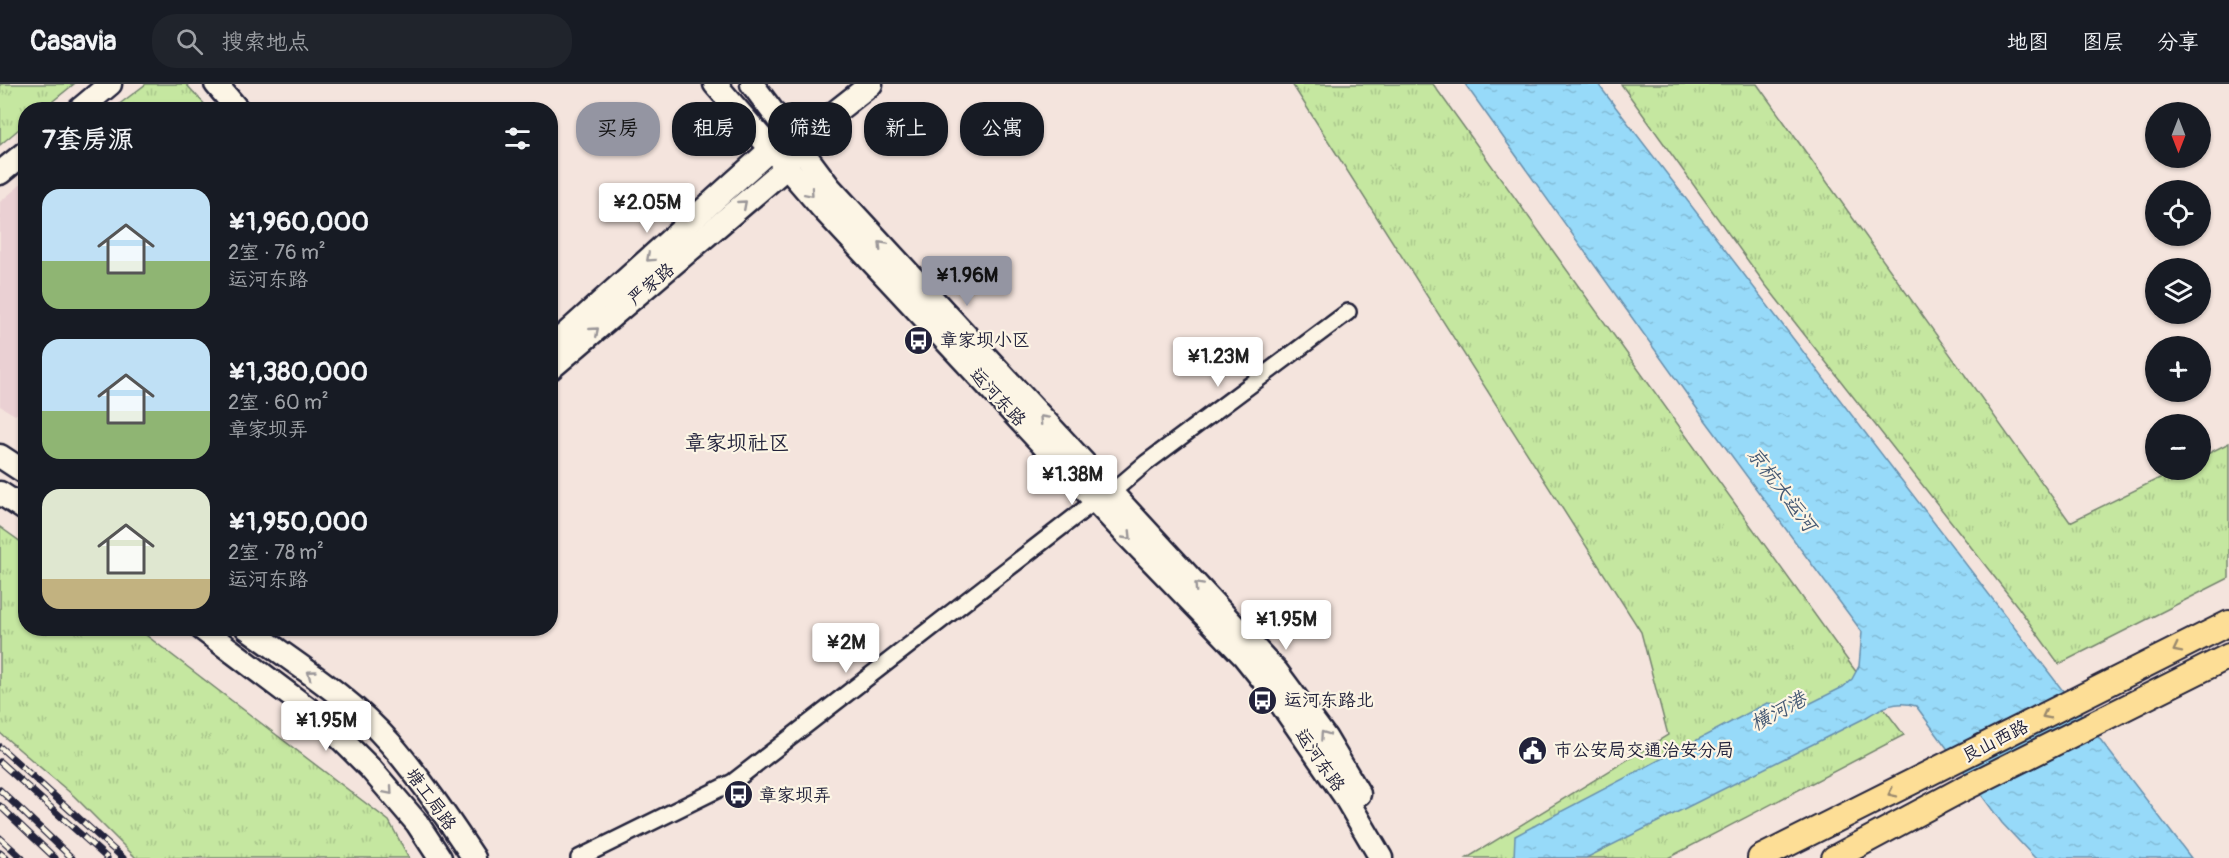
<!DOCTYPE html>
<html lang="zh">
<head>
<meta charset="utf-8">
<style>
	body { margin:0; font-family:Pangolin,"LXGW WenKai TC",sans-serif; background:#20242c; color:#f1f3f6; height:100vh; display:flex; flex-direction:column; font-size:22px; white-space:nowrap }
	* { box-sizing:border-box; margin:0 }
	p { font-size:20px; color:#9ea1a6 }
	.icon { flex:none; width:33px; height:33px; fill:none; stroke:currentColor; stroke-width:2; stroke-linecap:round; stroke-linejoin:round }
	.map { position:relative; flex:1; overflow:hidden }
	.drawer { position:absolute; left:18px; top:18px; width:540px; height:534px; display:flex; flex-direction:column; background:#171b24; border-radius:24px; box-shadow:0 2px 4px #0004 }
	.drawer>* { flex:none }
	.guide { position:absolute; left:576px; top:18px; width:570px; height:54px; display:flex; gap:12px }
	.needle { width:39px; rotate:180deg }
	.fabs { position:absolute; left:2145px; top:18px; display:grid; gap:12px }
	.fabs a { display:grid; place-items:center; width:66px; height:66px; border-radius:50%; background:#171b24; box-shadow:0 2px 4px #0004; font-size:30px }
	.price { position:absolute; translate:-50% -51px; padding:0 14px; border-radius:6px; background:#fff; color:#222; font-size:20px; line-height:39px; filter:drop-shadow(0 2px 3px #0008) }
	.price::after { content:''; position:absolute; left:50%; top:36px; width:18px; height:14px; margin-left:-9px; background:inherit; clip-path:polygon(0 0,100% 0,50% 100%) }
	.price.selected { background:#9495a2; color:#111 }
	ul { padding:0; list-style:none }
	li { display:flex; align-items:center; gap:18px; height:150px; padding:0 24px }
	li span { display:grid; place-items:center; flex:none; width:168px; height:120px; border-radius:18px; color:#555 }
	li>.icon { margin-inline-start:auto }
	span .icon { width:72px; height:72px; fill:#fffc; stroke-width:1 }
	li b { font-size:26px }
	h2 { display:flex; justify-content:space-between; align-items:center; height:72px; padding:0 24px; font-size:26px }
	.pill { padding:0 21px; border-radius:24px; background:#171b24; box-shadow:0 2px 4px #0004; font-size:21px; line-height:54px }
	.pill.selected { background:#9495a2; color:#111 }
	header { display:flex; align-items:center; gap:36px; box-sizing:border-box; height:84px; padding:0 30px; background:#171b24; border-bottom:2px solid #363941 }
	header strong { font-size:28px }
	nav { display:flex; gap:33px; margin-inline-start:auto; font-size:21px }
	.search { width:420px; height:54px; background:#20242c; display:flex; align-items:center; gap:15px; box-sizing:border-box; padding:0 21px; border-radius:24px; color:#9ea1a6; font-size:22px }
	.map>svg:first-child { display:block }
</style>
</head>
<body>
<header>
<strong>Casavia</strong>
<div class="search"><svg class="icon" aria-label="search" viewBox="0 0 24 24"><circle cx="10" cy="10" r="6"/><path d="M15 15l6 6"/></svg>搜索地点</div>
<nav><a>地图</a><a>图层</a><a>分享</a></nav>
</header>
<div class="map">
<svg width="2229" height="774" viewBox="0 0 2229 774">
	<defs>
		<pattern id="grass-tufts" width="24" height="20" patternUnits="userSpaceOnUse" patternTransform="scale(1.5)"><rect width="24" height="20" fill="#c5e7a0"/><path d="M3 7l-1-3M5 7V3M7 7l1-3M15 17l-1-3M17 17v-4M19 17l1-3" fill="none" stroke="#a9c68b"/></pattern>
		<pattern id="water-ripples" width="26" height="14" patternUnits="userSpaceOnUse" patternTransform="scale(1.5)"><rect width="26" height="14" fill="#97daf9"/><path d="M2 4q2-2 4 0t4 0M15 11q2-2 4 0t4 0" fill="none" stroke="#82bbd6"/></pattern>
	</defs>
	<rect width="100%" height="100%" fill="#f4e4dd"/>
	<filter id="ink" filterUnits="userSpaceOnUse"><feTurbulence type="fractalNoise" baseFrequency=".0167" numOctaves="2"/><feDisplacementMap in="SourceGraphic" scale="12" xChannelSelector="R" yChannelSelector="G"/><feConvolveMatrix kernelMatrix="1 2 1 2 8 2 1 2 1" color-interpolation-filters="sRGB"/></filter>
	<g filter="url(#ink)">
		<polygon fill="#ead0d3" points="25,97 26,322 15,331 0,322 0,118"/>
		<g fill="url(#grass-tufts)" stroke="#74846e" stroke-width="1.5">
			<polygon points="0,0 74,0 43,25 26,26 25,40 0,61"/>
			<polygon points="146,0 186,0 209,25 113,25"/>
			<polygon points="1292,0 1433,0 1851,581 1904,651 1668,774 1467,774 1668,651 1641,548"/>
			<polygon points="1621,0 1757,0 2070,438 2176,386 2200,386 2201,373 2229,359 2229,494 2059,580 2018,523 1764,199"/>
			<polygon points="0,443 25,461 26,544 138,545 389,737 409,774 136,774 74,712 0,649"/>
		</g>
		<path fill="url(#water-ripples)" stroke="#6890ad" stroke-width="1.5" d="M 1465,0 L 1598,0 L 2191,774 L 2035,774 L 2002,739 L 1916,622 C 1896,616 1882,623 1865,634 L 1586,774 L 1514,774 L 1515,752 L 1767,619 L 1803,623 L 1843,603 L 1852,595 L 1859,582 L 1862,548 L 1703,333 Z"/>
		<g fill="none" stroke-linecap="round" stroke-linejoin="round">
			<defs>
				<polyline id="street" points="579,774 733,698 1095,417 1111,409 1146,379 1348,228"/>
				<g id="secondary">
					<polyline points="216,0 238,26"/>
					<polyline points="715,0 822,124 1126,450 1243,571 1275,611 1344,711 1381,774"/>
					<polyline points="752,0 830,104 1277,588 1325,653 1359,710"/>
					<polyline points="79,26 110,0"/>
					<polyline points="0,89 26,68"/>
					<polyline points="550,264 771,65 796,59 871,0"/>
					<polyline points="550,285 787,83 792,69"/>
					<polyline points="0,372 26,389"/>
					<polyline points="0,409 26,426"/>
					<polyline points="201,544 319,633 370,684 417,739 440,774"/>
					<path d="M 247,544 C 296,580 350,613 390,659 C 421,695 448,735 474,774"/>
				</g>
				<g id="primary">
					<polyline points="1760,774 2229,539"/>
					<polyline points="1834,774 1961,706 2229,572"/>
				</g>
			</defs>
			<use href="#street" stroke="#22223b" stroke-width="20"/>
			<use href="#secondary" stroke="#22223b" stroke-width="27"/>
			<use href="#primary" stroke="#22223b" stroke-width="28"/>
			<use href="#street" stroke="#fcf5e5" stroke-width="15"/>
			<use href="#secondary" stroke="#fcf5e5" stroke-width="22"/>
			<use href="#primary" stroke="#fdde96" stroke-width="24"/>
			<defs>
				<g id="rail">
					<polyline points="0,663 123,774"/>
					<polyline points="0,678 107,774"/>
					<polyline points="0,706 72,774"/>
					<polyline points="0,722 55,774"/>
					<polyline points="0,754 22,774"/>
					<polyline points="0,769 6,774"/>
				</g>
			</defs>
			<use href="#rail" stroke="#22223b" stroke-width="7"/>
			<use href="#rail" stroke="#fcf5e5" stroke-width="4.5" stroke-dasharray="14" stroke-linecap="butt"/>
		</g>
		<defs><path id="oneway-chevron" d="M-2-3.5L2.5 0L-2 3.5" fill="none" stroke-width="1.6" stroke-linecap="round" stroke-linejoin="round" transform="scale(1.5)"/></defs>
		<g stroke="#9a9698">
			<use href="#oneway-chevron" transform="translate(810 109) rotate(49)"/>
			<use href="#oneway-chevron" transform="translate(743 120) rotate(-41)"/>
			<use href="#oneway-chevron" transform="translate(882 161) rotate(-133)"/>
			<use href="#oneway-chevron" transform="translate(650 174) rotate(138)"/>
			<use href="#oneway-chevron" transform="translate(595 247) rotate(-41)"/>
			<use href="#oneway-chevron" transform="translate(1043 335) rotate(-133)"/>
			<use href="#oneway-chevron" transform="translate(1128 452) rotate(46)"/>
			<use href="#oneway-chevron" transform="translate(1198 502) rotate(-133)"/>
			<use href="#oneway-chevron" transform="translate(311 590) rotate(-144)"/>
			<use href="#oneway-chevron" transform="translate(1324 651) rotate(-125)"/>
			<use href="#oneway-chevron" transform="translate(389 707) rotate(49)"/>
		</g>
		<g stroke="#9a896d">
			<use href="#oneway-chevron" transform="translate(2177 565) rotate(153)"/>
			<use href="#oneway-chevron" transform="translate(2046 631) rotate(153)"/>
			<use href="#oneway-chevron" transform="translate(1892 709) rotate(154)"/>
		</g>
	</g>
	<defs>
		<symbol id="bus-disc" viewBox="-11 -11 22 22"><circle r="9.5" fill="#22223b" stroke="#fcf5e5"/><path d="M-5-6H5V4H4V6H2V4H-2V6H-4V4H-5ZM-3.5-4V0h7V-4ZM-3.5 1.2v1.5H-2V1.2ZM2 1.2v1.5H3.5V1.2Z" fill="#fff"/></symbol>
		<symbol id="civic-disc" viewBox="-11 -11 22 22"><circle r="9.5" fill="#22223b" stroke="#fcf5e5"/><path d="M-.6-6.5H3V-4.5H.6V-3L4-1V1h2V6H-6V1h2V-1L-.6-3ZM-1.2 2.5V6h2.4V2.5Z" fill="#fff"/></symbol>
	</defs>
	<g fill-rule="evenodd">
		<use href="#bus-disc" x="902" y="240" width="33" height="33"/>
		<use href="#bus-disc" x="1246" y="600" width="33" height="33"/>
		<use href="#civic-disc" x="1516" y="650" width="33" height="33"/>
		<use href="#bus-disc" x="722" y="694" width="33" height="33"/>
	</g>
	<g text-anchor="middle" stroke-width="4.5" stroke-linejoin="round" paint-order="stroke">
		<g font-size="18" fill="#22223b" stroke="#fcf5e5">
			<text transform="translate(651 200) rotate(-40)" y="6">严家路</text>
			<text transform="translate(998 313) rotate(47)" y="6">运河东路</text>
			<text transform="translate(1995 657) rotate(-27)" y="6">艮山西路</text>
			<text transform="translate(1320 676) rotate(55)" y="6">运河东路</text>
			<text transform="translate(431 715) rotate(54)" y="6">塘工局路</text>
		</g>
		<g font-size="18" fill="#22223b" stroke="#fcf5e5" text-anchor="start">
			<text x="940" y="262">章家坝小区</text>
			<text x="1284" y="622">运河东路北</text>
			<text x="1554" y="672">市公安局交通治安分局</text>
			<text x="759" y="717">章家坝弄</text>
		</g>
		<g font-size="20" font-style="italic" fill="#455974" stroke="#fcf5e5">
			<text transform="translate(1782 405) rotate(53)" y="7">京杭大运河</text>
			<text transform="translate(1778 627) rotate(-28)" y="7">横河港</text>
		</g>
		<g font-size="21" fill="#22223b" stroke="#fcf5e5">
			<text x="737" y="366">章家坝社区</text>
		</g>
	</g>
</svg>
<div class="fabs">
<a><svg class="needle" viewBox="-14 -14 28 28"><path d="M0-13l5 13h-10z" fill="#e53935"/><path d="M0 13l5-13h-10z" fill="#9ea1a6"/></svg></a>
<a><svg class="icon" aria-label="locate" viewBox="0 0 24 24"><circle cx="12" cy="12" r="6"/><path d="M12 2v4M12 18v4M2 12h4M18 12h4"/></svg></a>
<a><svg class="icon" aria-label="layers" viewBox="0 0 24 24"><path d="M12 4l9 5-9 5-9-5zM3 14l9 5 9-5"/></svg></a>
<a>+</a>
<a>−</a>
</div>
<b class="price" style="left:647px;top:150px">¥2.05M</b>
<b class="price selected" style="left:967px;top:223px">¥1.96M</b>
<b class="price" style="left:1218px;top:304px">¥1.23M</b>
<b class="price" style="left:1072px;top:422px">¥1.38M</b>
<b class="price" style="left:1286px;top:567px">¥1.95M</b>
<b class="price" style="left:846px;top:590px">¥2M</b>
<b class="price" style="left:326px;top:668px">¥1.95M</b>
<div class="guide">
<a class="pill selected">买房</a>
<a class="pill">租房</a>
<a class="pill">筛选</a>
<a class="pill">新上</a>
<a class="pill">公寓</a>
</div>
<section class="drawer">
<h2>7套房源<svg class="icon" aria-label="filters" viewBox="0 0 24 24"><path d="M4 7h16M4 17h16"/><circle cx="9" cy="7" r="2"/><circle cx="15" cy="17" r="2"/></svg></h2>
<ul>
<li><span style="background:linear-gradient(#bfe0f5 60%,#8fb573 0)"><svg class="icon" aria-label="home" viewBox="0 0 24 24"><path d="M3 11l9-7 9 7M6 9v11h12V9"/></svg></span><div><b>¥1,960,000</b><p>2室 · 76 m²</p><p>运河东路</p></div></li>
<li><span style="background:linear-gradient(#bfe0f5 60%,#8fb573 0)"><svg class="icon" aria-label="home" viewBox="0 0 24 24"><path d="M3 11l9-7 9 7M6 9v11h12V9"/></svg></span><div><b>¥1,380,000</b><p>2室 · 60 m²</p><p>章家坝弄</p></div></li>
<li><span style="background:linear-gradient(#dfe7d0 75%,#c2b280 0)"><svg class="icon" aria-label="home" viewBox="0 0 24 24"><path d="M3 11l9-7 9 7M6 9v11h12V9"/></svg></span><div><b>¥1,950,000</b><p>2室 · 78 m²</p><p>运河东路</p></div></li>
</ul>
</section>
</div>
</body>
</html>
